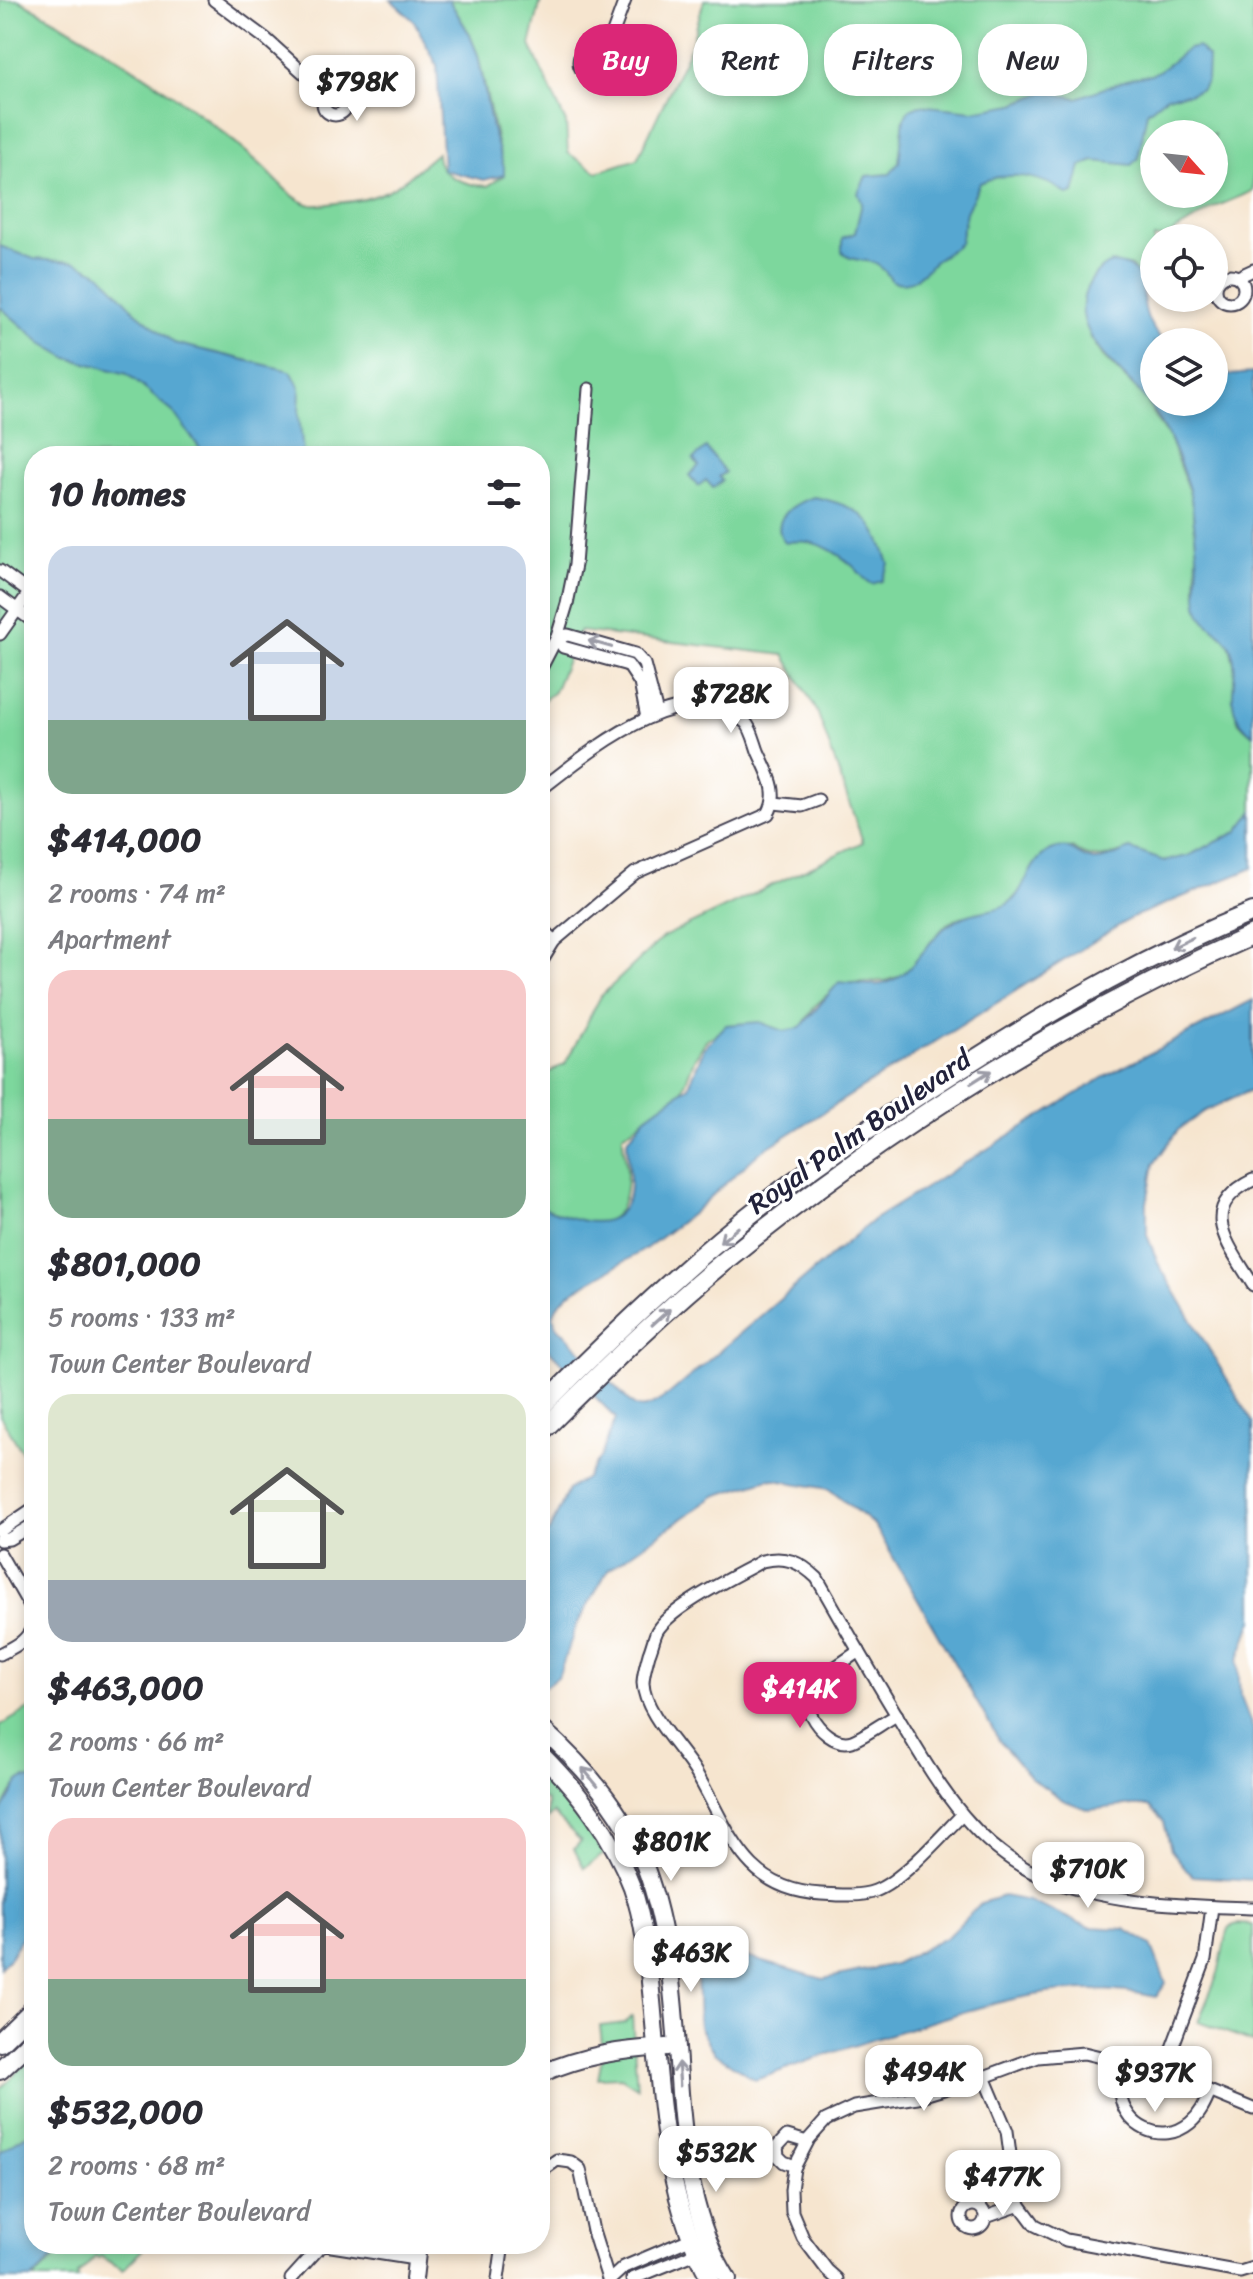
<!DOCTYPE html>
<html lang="en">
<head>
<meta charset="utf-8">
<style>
	body { margin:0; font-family:Sriracha,sans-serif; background:#f7f7f7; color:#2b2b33; height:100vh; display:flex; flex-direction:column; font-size:30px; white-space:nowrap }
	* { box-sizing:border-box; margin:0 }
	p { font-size:26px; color:#7c7c81 }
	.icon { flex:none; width:44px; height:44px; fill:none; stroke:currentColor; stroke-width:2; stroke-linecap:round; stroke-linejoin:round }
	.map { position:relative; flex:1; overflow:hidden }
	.details { position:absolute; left:24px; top:446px; width:526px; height:1808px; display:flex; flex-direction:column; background:#fff; border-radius:32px; box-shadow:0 4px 12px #0003 }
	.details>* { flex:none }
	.top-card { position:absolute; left:574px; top:24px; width:558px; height:72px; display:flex; gap:16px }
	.needle { width:52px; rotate:117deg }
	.fabs { position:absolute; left:1140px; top:120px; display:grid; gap:16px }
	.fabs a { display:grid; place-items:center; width:88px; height:88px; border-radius:50%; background:#fff; box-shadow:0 4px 12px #0003; font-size:40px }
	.price { position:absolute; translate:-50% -68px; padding:0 18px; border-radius:16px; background:#fff; color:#222; font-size:26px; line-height:52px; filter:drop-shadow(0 2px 4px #0008) }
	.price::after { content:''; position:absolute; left:50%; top:48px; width:24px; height:18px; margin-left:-12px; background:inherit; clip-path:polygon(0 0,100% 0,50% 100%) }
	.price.selected { background:#db2777; color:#fff }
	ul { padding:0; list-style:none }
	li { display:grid; align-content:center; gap:16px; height:424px; padding:0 24px }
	li span { display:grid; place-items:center; height:248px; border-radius:24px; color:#555 }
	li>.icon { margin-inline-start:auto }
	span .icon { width:144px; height:144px; fill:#fffc; stroke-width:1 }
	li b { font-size:34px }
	h2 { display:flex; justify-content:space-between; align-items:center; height:96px; padding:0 24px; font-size:34px }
	.pill { padding:0 28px; border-radius:32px; background:#fff; box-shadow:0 4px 12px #0003; font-size:28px; line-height:72px }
	.pill.selected { background:#db2777; color:#fff }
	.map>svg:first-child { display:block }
</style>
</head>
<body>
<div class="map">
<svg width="1253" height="2279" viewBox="0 0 1253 2279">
	<rect width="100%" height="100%" fill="#fff"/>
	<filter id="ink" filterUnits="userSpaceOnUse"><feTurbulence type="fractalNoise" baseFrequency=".0125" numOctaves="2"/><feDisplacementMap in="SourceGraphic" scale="16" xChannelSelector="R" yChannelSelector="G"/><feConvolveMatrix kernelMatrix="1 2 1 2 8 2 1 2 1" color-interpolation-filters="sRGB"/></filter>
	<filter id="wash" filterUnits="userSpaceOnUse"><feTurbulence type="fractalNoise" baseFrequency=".006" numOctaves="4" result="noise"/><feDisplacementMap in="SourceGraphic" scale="32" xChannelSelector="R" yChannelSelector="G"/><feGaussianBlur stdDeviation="1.8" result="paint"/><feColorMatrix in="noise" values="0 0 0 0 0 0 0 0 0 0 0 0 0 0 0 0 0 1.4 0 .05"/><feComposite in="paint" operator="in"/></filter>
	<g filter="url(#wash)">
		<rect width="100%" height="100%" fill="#f6e5cf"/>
		<g fill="#7dd79d" stroke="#507c6c" stroke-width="2" fill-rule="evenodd">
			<path d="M 0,0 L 19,0 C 104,46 188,99 260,164 C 275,177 291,201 312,205 C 319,206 329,204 336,203 C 386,200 400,184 437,153 C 437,178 468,185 488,186 L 504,175 L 478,55 L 469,33 L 449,0 L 541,0 L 530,45 L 566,123 L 568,153 L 597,172 L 637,159 L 691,46 L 704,0 L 1253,0 L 1253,191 L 1215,207 L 1164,238 L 1154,238 L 1154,257 L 1141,281 L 1132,267 L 1112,263 L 1083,302 L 1083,311 L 1091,338 L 1103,356 L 1143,396 L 1169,438 L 1191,497 L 1197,552 L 1196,591 L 1220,634 L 1229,642 L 1235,668 L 1233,702 L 1239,723 L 1253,735 L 1253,811 L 1237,832 L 1188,856 L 1164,861 L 1130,849 C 1107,858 1093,863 1072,848 L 1033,867 L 1024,888 L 1010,902 L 999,911 L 960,917 L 947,924 L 931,941 L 916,967 L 901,976 L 885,981 L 849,983 L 835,988 L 815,1006 L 802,1026 L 789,1033 L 770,1026 L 725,1030 L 707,1039 L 695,1058 L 682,1091 L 623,1135 C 622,1148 627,1160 627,1173 C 627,1242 585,1225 540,1206 L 540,1077 L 565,1064 L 601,996 L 663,937 L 863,842 L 817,711 L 784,655 L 579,631 L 554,692 L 540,703 L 540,456 L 34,456 L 34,1471 L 0,1416 ZM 1154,134 L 1214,134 L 1214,194 L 1154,194 Z"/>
			<path d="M 34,1706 L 34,1779 C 14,1778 8,1800 0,1815 L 0,1726 Z"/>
			<polygon points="540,1768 584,1822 604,1854 584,1868 574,1849 581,1841 553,1813 547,1819 547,1801 540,1798"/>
			<polygon points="1237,1924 1253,1925 1253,2042 1198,2022 1218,1974 1227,1931 1229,1927"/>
			<polygon points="632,2016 637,2087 621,2077 598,2078 603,2052 600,2026 625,2023"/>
			<polygon points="34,2056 34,2130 0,2152 0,2089"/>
			<path d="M 69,2244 L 148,2244 L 123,2270 C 116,2263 109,2264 101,2256 L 98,2259 L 96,2256 L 77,2276 L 79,2279 L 33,2279 Z"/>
		</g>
		<g fill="#56a7d1" stroke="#3c6486" stroke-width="2">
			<polygon points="391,0 449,0 469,33 478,55 492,129 504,167 504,175 484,180 443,170 437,65 414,21"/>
			<path d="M 1198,47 L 1208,57 L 1207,80 L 1202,89 L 1189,94 L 1167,96 L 1147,112 L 1138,159 L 1131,165 L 1094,161 L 1081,166 L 1074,193 L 1068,195 C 1042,175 1009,170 980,183 L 966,212 L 960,243 C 951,251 940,256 932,264 C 919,276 912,287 892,281 C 874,250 856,268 842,252 L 842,238 L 855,233 L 862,203 L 858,193 L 866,176 L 890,174 L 899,162 L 904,118 L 910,109 L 919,105 L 973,111 L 1014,104 L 1045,92 L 1077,98 L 1132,78 L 1151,75 L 1165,67 L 1188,49 Z"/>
			<polygon points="0,246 34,259 76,262 102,275 136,312 174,343 291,371 300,388 299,415 303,452 300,456 204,454 174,413 127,374 68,358 42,343 0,307"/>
			<path d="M 1112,263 C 1154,267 1136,294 1149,321 C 1152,329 1159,336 1164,342 L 1154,342 L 1154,402 L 1214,402 L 1214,372 L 1230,375 L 1253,373 L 1253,735 C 1217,704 1242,688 1232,651 C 1227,632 1204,628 1199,609 C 1194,590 1199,572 1197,554 C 1195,536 1194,517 1191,499 C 1188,481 1178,459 1171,442 C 1164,426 1153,407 1142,395 C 1116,364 1063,329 1090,282 C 1095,274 1102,265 1112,263 Z"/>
			<polygon points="706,448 725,472 719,477 722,481 713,488 706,480 698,486 689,475 699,466 693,459"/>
			<path d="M 814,497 C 861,506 875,519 889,564 L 882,581 L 872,584 C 863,579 861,574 854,567 C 835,550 811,536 785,543 C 768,520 793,503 814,497 Z"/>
			<path d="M 1253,811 L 1253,868 L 1131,918 L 759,1153 L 693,1213 L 644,1250 L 568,1294 L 558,1305 L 553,1315 L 556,1325 L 631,1403 C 644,1414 656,1402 668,1395 L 873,1220 L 1102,1078 L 1253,1000 L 1253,1089 L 1205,1111 L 1178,1130 L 1154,1164 L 1147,1203 L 1147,1235 L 1159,1265 L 1253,1423 L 1253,1620 L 1238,1661 L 1240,1695 L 1253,1729 L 1253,1880 L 1192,1876 L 1171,1850 L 1164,1822 L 1149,1806 L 1123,1806 L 1089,1810 L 1063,1800 L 1030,1777 L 1000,1742 L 875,1526 L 829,1489 L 769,1479 L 715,1496 L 608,1570 L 577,1624 L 558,1677 L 545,1687 L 540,1684 L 540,1535 L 549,1532 L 568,1490 L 586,1478 L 601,1456 L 616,1418 L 540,1341 L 540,1206 C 567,1217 615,1239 628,1198 C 633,1182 627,1157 627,1140 L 646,1117 L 689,1086 L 704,1048 L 726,1025 L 759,1022 L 784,1031 L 800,1028 L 839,982 C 852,983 870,986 882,984 C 910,978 922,949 941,931 C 946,926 955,921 961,918 C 978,909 998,913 1013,900 C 1027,885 1030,861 1049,851 C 1071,840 1076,858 1094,860 C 1106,861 1119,853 1130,849 L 1164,861 L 1188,856 L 1237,832 Z"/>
			<polygon points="24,1778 34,1779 34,1916 11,1956 0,1968 0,1815 18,1783"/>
			<path d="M 1003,1896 L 1029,1901 L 1089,1927 L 1125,1929 L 1151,1945 L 1166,1983 L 1156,1997 C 1070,1978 998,2001 917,2026 C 863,2042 809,2060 756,2080 L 714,2053 L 699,2027 L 696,1944 L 718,1944 L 750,1958 L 823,1979 L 894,1964 L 947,1937 L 981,1903 Z"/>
			<polygon points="34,2130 34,2244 68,2244 32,2279 0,2279 0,2152"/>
		</g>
	</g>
	<g filter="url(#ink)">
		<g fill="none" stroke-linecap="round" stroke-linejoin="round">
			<defs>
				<g id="street">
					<polyline points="214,0 266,39 327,94"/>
					<circle cx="591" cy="62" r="12"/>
					<polyline points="600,54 608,46 625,0"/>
					<circle cx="335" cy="103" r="12"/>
					<circle cx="1230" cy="289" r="14"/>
					<polyline points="1238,277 1253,270"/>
					<polyline points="0,571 34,596"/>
					<polyline points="0,597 34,622"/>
					<polyline points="0,634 29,593"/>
					<polyline points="540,670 557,637 567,604 575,565 589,389"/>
					<polyline points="647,718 640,683 628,665 563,647 557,637 568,635 635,654 644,664 657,713"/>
					<path d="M 540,790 C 588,753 686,669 746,723 C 752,729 755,743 758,751 C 767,772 781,792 768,814 L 635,873 L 554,941 L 540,964"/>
					<polyline points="774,803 802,806 818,800"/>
					<polyline points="540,927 554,941"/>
					<path d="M 1253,1180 C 1195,1208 1229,1245 1253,1285"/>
					<polyline points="0,1531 34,1508"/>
					<polyline points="0,1540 9,1539 34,1524"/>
					<polyline points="0,1554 32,1610 34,1621"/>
					<path d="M 859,1651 L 811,1684 C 810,1694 806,1706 811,1715 C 818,1729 835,1746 852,1741 C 867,1735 882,1723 897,1715"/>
					<path d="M 0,1654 C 16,1646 28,1641 34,1623"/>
					<path d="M 962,1815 C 941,1836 902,1881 875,1891 C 859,1897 838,1895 821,1894 C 742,1890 729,1828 695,1771 C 680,1747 644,1712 643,1683 C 643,1674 647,1662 649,1654 C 652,1647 654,1637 657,1631 C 672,1606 736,1576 762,1561 C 786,1555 800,1562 817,1578 C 843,1624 869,1669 896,1714 C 935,1779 974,1851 1050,1880 C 1112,1904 1187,1906 1253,1908"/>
					<path d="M 1126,2063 C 1122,2073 1119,2082 1120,2093 C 1124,2127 1162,2146 1190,2123 C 1200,2115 1205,2104 1210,2092"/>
					<polyline points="1163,2072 1205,1960 1212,1907"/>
					<polyline points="984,2077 1007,2131 1014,2184 1020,2205 1035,2225 1066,2240 1240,2272 1253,2268"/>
					<polyline points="795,2166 784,2162 778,2156 777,2147 787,2136 807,2142"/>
					<polyline points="540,2172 557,2160 571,2162 580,2169 593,2231 608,2279"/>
					<circle cx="973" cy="2217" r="12"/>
					<polyline points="986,2217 1020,2205"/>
					<polyline points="291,2279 319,2248 325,2245 415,2259"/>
					<polyline points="498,2279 503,2244"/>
					<polyline points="611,2279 624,2267 690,2239 696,2240"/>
					<polyline points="632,2279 689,2256 701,2246"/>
					<polyline points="837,2279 827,2270 803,2238 792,2212 791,2190 794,2168 809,2139 826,2120 854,2107 917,2097 984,2077 1038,2057 1084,2053 1163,2072 1253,2109"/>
				</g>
				<g id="secondary">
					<path d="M 540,1727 C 583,1765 624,1811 645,1866 C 672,1937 675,2018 680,2093 C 685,2155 693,2225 728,2279"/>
					<path d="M 540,1753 C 579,1792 612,1834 632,1887 C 645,1924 648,1963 652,2001 C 661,2095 663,2195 710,2279"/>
					<path d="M 540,2074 C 585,2055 618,2050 667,2047"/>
					<polyline points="414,2279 418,2244"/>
				</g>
				<g id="primary">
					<path d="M 540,1408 C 614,1334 690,1260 774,1196 C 837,1149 903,1105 969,1063 C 1060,1005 1153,952 1253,912"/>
					<path d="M 540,1433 C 601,1373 661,1313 727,1259 C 888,1129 1063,1018 1253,935"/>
					<polyline points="0,2042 34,2009"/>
					<polyline points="0,2070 34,2038"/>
				</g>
			</defs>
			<use href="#street" stroke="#423f51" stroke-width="15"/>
			<use href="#secondary" stroke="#423f51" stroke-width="20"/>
			<use href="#primary" stroke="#423f51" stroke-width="22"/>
			<use href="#street" stroke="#fff" stroke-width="11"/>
			<use href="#secondary" stroke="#fff" stroke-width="16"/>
			<use href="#primary" stroke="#fff" stroke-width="18"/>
		</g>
		<defs><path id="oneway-shaft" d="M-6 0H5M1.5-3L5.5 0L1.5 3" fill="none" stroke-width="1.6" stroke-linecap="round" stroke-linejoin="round" transform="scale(2)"/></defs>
		<g stroke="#9c9ca7">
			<use href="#oneway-shaft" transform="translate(600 644) rotate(-164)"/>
			<use href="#oneway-shaft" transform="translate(1182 943) rotate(154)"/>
			<use href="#oneway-shaft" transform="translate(981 1077) rotate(-32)"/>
			<use href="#oneway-shaft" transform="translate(729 1235) rotate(140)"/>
			<use href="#oneway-shaft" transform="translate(661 1317) rotate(-42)"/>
			<use href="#oneway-shaft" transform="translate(590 1777) rotate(-130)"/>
			<use href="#oneway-shaft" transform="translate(679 2074) rotate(-94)"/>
		</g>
	</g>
	<g text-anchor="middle" stroke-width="6" stroke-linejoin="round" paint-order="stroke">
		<g font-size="28" fill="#22223b" stroke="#fff">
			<text transform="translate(859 1131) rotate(-35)" y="10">Royal Palm Boulevard</text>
		</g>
	</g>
</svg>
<div class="fabs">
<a><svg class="needle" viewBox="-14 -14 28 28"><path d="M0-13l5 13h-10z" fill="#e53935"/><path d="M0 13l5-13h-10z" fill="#7c7c81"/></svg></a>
<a><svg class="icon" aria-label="locate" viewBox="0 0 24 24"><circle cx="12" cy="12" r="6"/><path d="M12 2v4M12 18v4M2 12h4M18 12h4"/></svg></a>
<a><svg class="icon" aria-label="layers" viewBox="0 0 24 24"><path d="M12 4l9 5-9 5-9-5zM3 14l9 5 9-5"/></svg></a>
</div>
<b class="price" style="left:357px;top:123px">$798K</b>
<b class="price" style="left:731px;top:735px">$728K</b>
<b class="price selected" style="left:800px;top:1730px">$414K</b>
<b class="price" style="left:671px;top:1883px">$801K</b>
<b class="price" style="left:1088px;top:1910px">$710K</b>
<b class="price" style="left:691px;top:1994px">$463K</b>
<b class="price" style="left:924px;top:2113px">$494K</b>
<b class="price" style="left:1155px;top:2114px">$937K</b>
<b class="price" style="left:716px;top:2194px">$532K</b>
<b class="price" style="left:1003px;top:2218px">$477K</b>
<div class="top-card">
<a class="pill selected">Buy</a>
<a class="pill">Rent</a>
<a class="pill">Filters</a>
<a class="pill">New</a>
</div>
<section class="details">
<h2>10 homes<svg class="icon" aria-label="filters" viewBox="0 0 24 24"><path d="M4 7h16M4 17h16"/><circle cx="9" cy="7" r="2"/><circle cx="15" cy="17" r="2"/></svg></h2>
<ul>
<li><span style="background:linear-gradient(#c9d6e8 70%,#7fa58c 0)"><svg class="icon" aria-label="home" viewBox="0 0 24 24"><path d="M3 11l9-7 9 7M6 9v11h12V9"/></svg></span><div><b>$414,000</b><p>2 rooms · 74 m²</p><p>Apartment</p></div></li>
<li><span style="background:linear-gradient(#f6c9c9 60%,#7fa58c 0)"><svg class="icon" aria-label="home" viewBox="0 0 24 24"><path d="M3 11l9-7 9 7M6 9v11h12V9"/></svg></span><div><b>$801,000</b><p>5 rooms · 133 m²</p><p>Town Center Boulevard</p></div></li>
<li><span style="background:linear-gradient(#dfe7d0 75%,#9aa5b1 0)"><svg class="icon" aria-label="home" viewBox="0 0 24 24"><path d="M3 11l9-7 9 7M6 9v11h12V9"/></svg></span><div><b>$463,000</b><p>2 rooms · 66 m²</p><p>Town Center Boulevard</p></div></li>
<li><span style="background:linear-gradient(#f6c9c9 65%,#7fa58c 0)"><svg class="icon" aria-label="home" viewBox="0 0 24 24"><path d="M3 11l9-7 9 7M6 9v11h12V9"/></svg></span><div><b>$532,000</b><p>2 rooms · 68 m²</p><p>Town Center Boulevard</p></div></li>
</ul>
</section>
</div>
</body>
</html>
